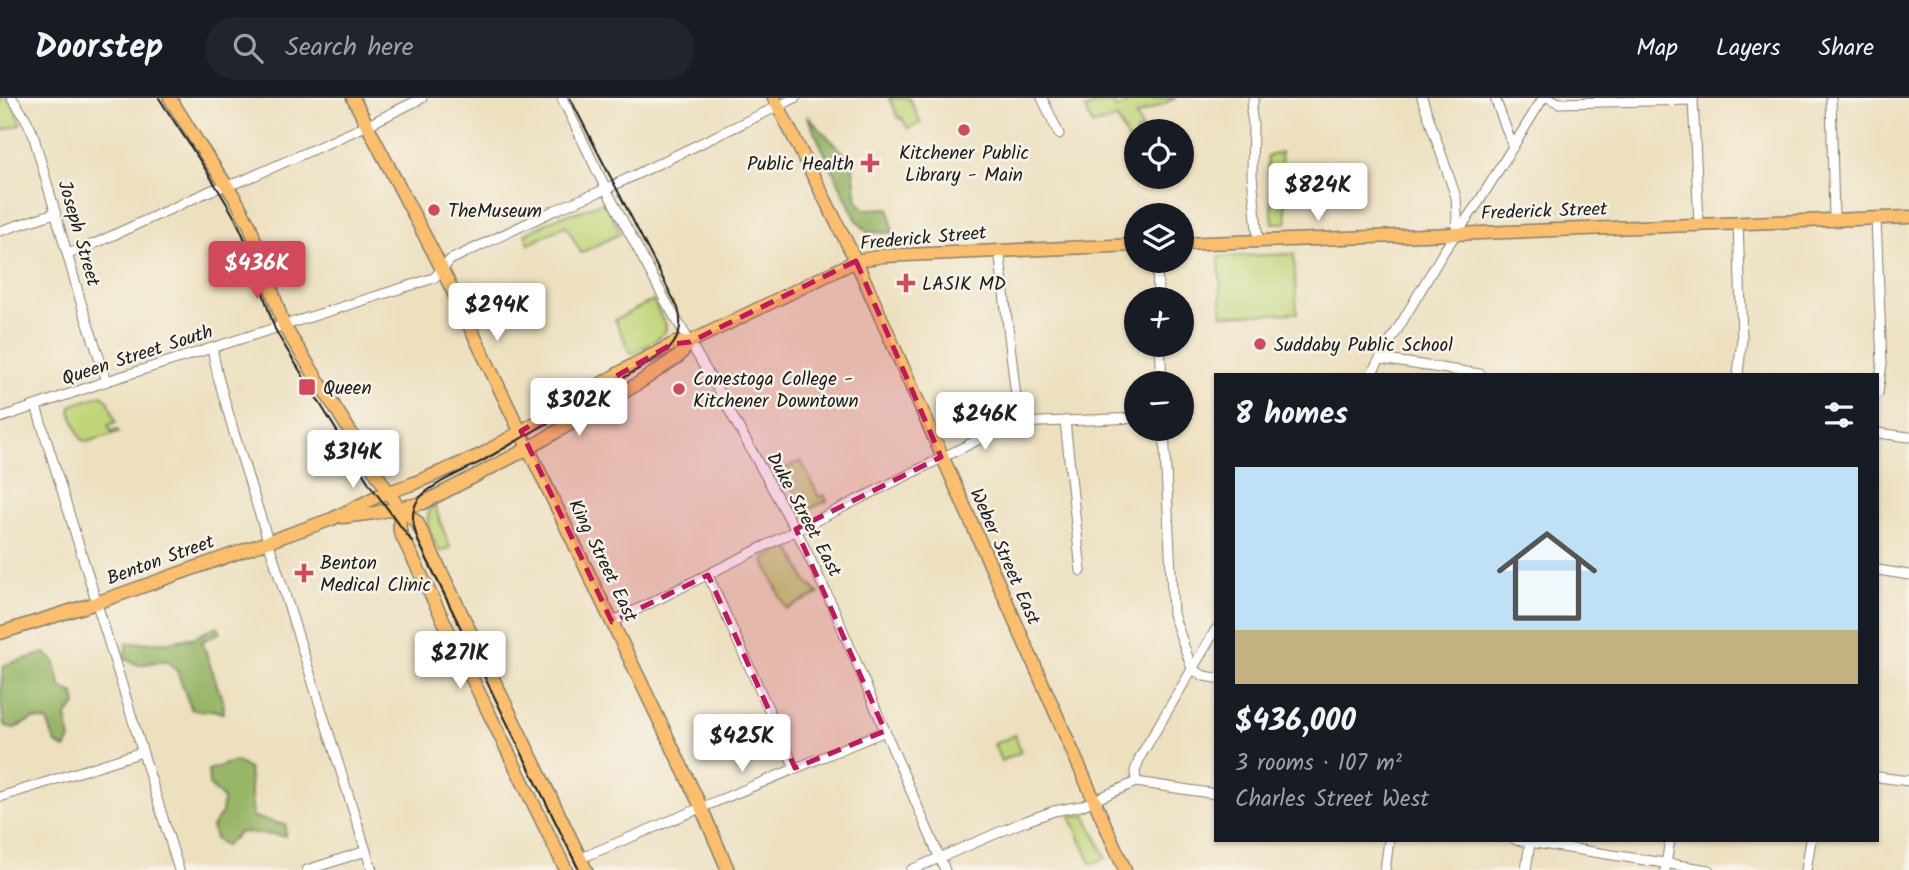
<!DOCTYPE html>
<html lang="en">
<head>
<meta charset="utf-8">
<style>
	body { margin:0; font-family:Kalam,sans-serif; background:#20242c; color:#f1f3f6; height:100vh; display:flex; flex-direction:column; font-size:26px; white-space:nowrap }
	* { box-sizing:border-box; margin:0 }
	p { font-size:23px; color:#9ea1a6 }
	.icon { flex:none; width:38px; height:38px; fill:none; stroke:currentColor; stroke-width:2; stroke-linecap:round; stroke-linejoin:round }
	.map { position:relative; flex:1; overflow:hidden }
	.sheet { position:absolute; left:1214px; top:275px; width:665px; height:469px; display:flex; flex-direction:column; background:#171b24; border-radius:0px; box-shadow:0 2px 5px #0004 }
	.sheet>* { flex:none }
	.controls { position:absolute; left:1124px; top:21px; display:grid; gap:14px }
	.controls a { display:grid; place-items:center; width:70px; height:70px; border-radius:50%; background:#171b24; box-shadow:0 2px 5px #0004; font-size:35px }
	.price { position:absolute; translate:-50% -60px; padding:0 16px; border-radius:7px; background:#fff; color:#222; font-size:23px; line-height:46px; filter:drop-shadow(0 2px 4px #0008) }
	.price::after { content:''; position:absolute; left:50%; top:42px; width:21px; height:16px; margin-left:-10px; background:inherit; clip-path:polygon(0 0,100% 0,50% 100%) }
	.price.selected { background:#d1495b; color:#fff }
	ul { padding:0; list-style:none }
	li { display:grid; align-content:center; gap:14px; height:371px; padding:0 21px }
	li span { display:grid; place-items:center; height:217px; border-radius:0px; color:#555 }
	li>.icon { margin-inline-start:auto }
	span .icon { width:126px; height:126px; fill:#fffc; stroke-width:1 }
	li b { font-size:30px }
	h2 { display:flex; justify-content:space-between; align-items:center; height:84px; padding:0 21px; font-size:30px }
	header { display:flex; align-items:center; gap:42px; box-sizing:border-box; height:98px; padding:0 35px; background:#171b24; border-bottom:2px solid #363941 }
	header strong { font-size:33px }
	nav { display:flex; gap:38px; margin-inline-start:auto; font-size:24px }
	.search { width:490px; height:63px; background:#20242c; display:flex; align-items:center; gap:18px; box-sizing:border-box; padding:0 24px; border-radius:38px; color:#9ea1a6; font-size:26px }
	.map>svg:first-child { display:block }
</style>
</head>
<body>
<header>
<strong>Doorstep</strong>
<div class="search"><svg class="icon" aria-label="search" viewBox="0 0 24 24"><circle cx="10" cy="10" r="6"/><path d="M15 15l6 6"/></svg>Search here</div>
<nav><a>Map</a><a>Layers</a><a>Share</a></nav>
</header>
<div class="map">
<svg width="1909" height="772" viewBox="0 0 1909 772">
	<rect width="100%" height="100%" fill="#f7f3e8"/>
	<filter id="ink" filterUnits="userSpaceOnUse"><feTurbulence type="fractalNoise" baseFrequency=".0143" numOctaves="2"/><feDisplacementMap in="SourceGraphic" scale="14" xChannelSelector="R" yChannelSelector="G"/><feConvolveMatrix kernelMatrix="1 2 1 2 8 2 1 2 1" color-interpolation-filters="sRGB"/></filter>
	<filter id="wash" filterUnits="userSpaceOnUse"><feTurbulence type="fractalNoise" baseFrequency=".00686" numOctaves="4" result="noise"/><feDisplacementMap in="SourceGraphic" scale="28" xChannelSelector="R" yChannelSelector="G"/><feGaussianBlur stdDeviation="1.57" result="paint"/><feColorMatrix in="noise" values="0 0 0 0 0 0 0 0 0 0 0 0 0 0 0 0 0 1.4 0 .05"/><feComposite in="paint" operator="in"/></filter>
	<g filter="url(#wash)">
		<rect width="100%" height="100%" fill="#ede0bf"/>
		<g fill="#c0d578" stroke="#6e784a" stroke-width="2">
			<polygon points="0,0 8,0 14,7 21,25 19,27 0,33"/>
			<polygon points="889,0 909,0 921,25 908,31 902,20 899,21"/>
			<polygon points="1123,0 1176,0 1136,18 1143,33 1136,33 1136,59 1118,22 1116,21 1093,27 1085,11 1098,5 1099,6 1104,4 1105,6 1112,3 1116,11 1126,6"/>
			<polygon points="1281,54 1287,125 1273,125 1267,59"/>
			<polygon points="601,105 606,107 621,135 581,155 566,127 529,146 525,136 561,118 580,113"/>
			<polygon points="1294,156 1297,215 1222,217 1219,159"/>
			<polygon points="653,202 666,228 665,234 652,245 631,256 615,222"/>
			<polygon points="102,297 108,302 116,324 108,327 111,333 117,331 119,334 87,344 81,341 70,313 72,307"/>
			<polygon points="801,363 819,399 824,397 827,403 804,413 783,371"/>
			<path d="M 434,406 L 450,450 L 440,454 C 432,437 420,422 434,406 Z"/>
			<polygon points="786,449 792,453 806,483 819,496 786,511 763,461"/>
			<polygon points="1015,637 1021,654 1001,663 994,646"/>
			<polygon points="1076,717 1086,718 1106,760 1091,766 1070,718"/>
		</g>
		<g fill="#98b668" stroke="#5a6942" stroke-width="2">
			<polygon points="807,18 846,57 853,70 857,103 865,111 889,110 893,135 867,134 856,121"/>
			<path d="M 217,528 L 221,534 L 202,543 L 224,607 L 223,615 C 207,608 203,616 191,611 L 177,573 L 166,562 L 139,567 L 124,560 L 127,545 L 170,544 L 196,539 Z"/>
			<path d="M 45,555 L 54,563 L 61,589 L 74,596 L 76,607 L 66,618 L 70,641 L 65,651 L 55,644 L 47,623 L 33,621 L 13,631 L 4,627 C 0,607 0,586 4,567 Z"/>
			<polygon points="236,663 249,671 253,719 286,727 285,738 240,734 225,748 215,741 212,729 222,715 223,700 209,687 208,672"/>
		</g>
	</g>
	<g filter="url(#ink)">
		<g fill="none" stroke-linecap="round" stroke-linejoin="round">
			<defs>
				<g id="minor">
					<polyline points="12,0 26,21 33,36 82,208 107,283"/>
					<polyline points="562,0 606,91 665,202 718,292 800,440 834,511 885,633 945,772"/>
					<polyline points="1042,0 1059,36"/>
					<polyline points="1254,0 1251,13 1253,25 1252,77 1258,143"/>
					<polyline points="1422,0 1456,99 1457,118 1456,135"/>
					<polyline points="1549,0 1559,5 1693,2"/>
					<polyline points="1693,0 1699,126"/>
					<polyline points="1831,0 1834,121"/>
					<polyline points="1496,3 1513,49"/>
					<polyline points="1876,120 1882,266 1878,295"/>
					<polyline points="1738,124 1742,241 1738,276"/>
					<polyline points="0,133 55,115"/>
					<polyline points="999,151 1019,325"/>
					<polyline points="68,156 96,145 212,92 242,83 368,27 422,0"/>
					<polyline points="1157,163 1158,201"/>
					<polyline points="1160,247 1162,285"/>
					<polyline points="212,250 218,279 235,338 372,772"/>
					<polyline points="1381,261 1480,276"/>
					<polyline points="1371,276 1444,153 1480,102 1543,0"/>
					<polyline points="36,308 179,772"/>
					<polyline points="0,320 107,283 434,180 450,162 553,113 606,91 795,0"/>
					<polyline points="1065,323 1081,473"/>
					<polyline points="1164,331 1173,516 1192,571"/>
					<polyline points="1878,335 1909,339"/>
					<polyline points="1878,472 1909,477"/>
					<polyline points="708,477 795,670"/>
					<polyline points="612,524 1000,331 1019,325 1136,320"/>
					<polyline points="1192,571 1204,578 1216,580"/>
					<polyline points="1878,679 1909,683"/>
					<polyline points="1136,684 1135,673 1140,659 1216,531"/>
					<polyline points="0,699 142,654"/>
					<polyline points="1516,742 1709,772"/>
					<polyline points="581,760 885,633"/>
					<polyline points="307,772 366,753"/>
					<polyline points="911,772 1023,724 1054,713 1081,708 1136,684 1216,696"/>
					<polyline points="1385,772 1389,742"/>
					<polyline points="1526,772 1530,744"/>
					<polyline points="1665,772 1670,742"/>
					<polyline points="1806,772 1811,742"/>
				</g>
				<g id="major">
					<polyline points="170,0 200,48 235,100 250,128 284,228 388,394 399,410 417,424 586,772"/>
					<polyline points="353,0 442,171 701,709 728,772"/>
					<polyline points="774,0 856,163 1125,772"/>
					<polyline points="1181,146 1909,119"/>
					<polyline points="399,410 400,434 566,772"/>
					<polyline points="343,419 374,415 423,405 529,350 639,285 679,258 690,244"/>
					<polyline points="0,535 96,505 332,421 378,398 412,386 481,357 633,267 675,245 690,244 856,163 883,158 1136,147"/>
				</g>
			</defs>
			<use href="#minor" stroke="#847e6e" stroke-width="11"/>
			<use href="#major" stroke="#847e6e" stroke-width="15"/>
			<use href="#minor" stroke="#fff" stroke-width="9"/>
			<use href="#major" stroke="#fabe6d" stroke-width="12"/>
			<g stroke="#1c1c1c" stroke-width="2">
				<path d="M 159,0 C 185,41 214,81 237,124 C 254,158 262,196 275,231 L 281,242 L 370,387 L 413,445"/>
				<path d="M 570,0 L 678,210 C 683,227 680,241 667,253 C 607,291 544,327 482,363 C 465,373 428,387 418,402 C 409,416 414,429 418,443 L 579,772"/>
			</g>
		</g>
	</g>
	<path fill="#c2185b" fill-opacity="0.2" stroke="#c2185b" stroke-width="5" stroke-dasharray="14 9" stroke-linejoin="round" d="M 856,163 L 941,359 L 796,431 L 885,633 L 795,670 L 708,477 L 612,524 L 521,333 L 672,246 L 690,244 Z"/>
	<g fill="#d1495b" stroke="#f7f3e8" stroke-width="2.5">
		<circle cx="964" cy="32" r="7"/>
		<path d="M866.5 54.5h7v7h7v7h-7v7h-7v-7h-7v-7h7z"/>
		<circle cx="434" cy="112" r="7"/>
		<path d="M902.5 174.5h7v7h7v7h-7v7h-7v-7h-7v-7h7z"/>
		<circle cx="1260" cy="246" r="7"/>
		<rect x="298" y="280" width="18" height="18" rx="3.5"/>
		<circle cx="679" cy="291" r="7"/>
		<path d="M300.5 464.5h7v7h7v7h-7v7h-7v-7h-7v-7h7z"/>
	</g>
	<g text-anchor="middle" stroke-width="5" stroke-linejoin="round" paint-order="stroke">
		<g font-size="19" fill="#1c1c1c" stroke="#f7f3e8" text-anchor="start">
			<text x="964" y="61" text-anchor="middle">Kitchener Public<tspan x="964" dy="22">Library - Main</tspan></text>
			<text x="854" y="72" text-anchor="end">Public Health</text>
			<text x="448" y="119">TheMuseum</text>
			<text x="922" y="192">LASIK MD</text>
			<text x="1274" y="253">Suddaby Public School</text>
			<text x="693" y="287">Conestoga College -<tspan x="693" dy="22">Kitchener Downtown</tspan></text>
			<text x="323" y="296">Queen</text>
			<text x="320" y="471">Benton<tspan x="320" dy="22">Medical Clinic</tspan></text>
		</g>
		<g font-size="19" fill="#1c1c1c" stroke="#f7f3e8">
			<text transform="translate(1544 112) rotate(-2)" y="7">Frederick Street</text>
			<text transform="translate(80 135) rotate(74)" y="7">Joseph Street</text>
			<text transform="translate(923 139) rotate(-5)" y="7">Frederick Street</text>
			<text transform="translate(137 256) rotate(-18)" y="7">Queen Street South</text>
			<text transform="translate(805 416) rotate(62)" y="7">Duke Street East</text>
			<text transform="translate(1006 458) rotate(66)" y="7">Weber Street East</text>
			<text transform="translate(160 461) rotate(-20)" y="7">Benton Street</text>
			<text transform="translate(604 462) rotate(64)" y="7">King Street East</text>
		</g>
	</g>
</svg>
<div class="controls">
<a><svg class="icon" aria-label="locate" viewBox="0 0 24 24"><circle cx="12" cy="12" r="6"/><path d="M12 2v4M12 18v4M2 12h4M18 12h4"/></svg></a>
<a><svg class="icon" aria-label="layers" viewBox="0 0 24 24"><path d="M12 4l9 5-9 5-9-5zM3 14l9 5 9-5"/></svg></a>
<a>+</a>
<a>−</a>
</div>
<b class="price" style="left:1318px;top:125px">$824K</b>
<b class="price selected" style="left:257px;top:203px">$436K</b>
<b class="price" style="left:497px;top:245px">$294K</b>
<b class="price" style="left:579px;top:340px">$302K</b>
<b class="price" style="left:985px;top:354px">$246K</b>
<b class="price" style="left:353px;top:392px">$314K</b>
<b class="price" style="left:460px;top:593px">$271K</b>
<b class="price" style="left:742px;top:676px">$425K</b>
<section class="sheet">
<h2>8 homes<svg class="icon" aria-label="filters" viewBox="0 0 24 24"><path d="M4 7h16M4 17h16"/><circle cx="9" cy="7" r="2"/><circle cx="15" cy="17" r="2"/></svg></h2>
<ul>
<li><span style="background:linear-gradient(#bfe0f5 75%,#c2b280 0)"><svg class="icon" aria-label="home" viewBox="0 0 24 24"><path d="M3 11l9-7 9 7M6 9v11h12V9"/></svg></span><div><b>$436,000</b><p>3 rooms · 107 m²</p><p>Charles Street West</p></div></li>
</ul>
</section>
</div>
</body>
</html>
